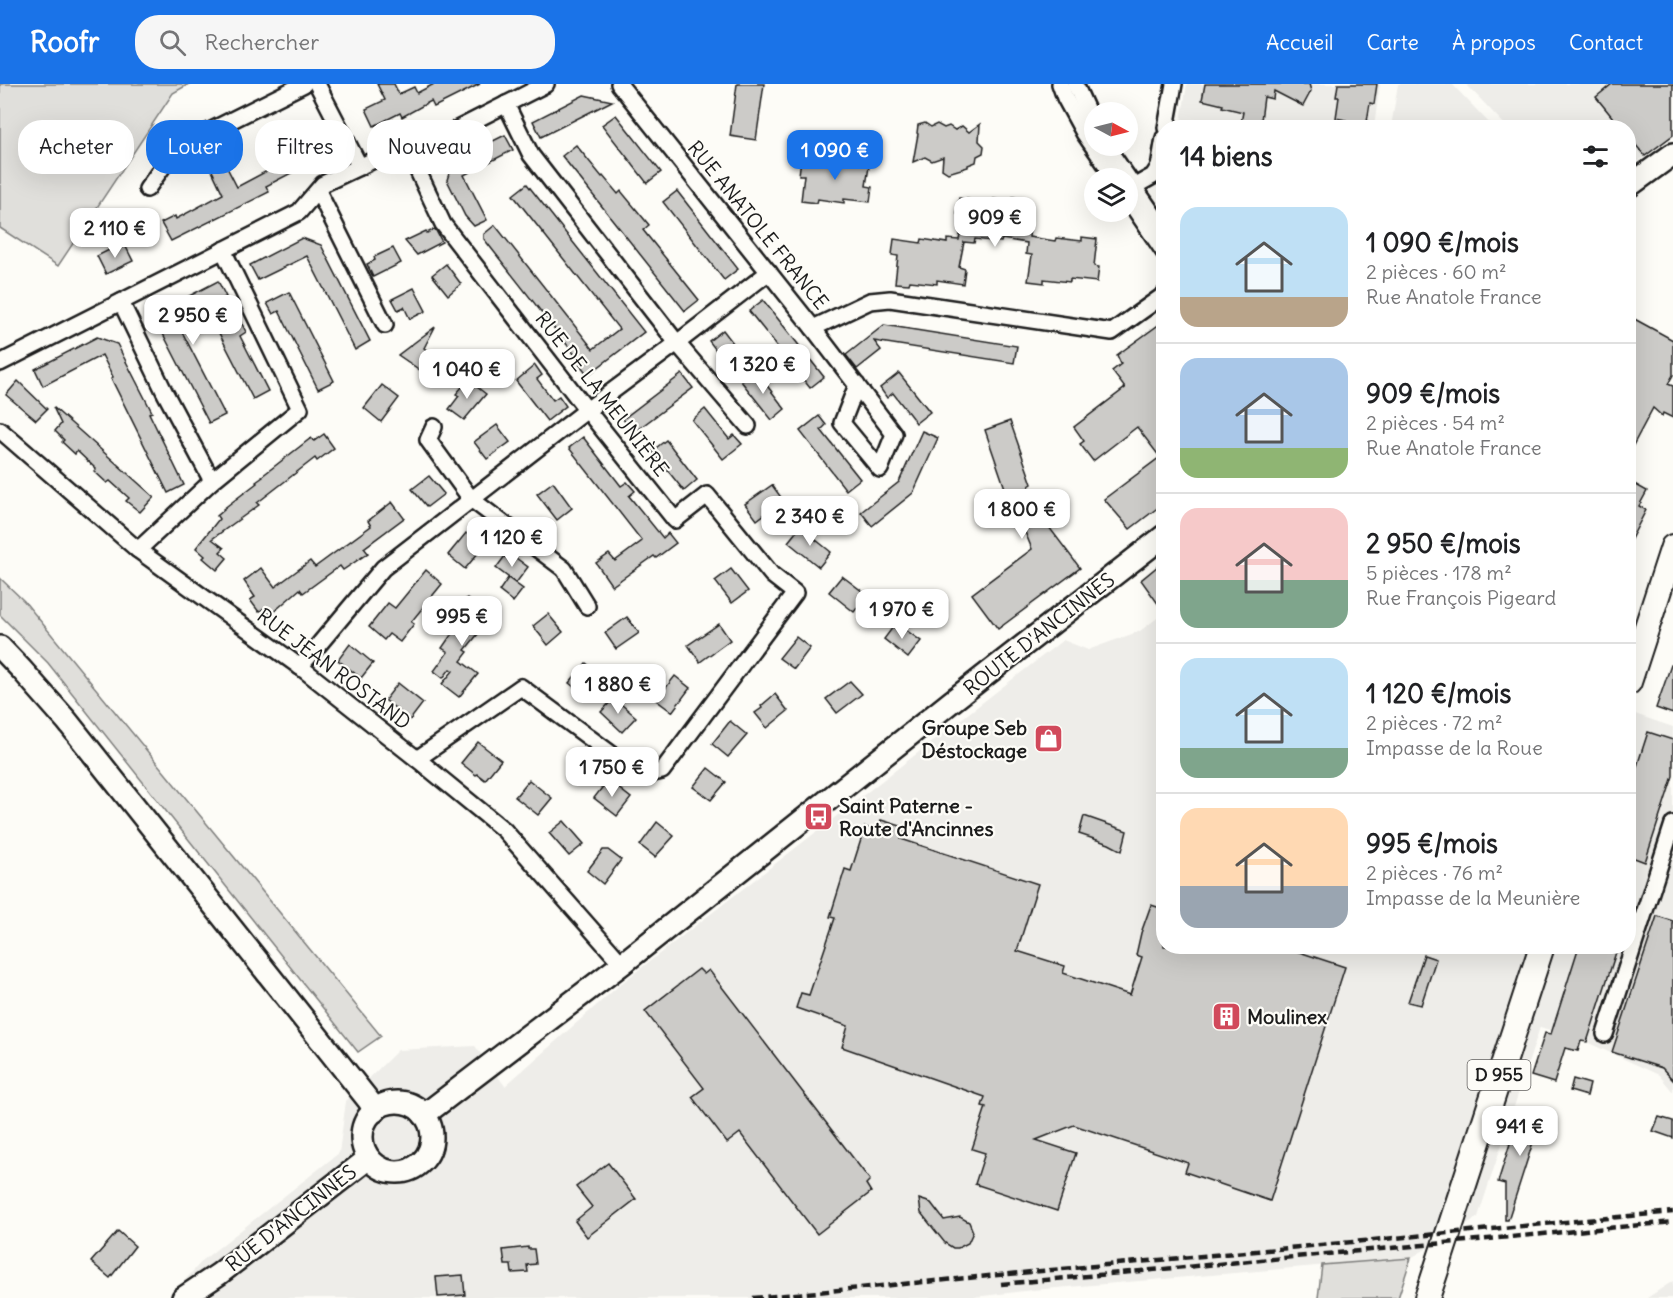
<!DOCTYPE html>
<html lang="fr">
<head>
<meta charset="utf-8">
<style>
	body { margin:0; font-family:Delius,sans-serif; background:#f6f6f6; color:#202124; height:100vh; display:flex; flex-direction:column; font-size:22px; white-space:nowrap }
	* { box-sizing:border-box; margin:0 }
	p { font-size:20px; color:#757577 }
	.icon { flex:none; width:33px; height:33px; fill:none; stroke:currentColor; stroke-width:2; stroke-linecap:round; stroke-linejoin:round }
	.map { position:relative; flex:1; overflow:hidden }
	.details { position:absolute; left:1156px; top:36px; width:480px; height:834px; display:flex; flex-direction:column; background:#fff; border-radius:24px; box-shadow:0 6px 24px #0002 }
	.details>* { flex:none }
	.banner { position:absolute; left:18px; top:36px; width:570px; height:54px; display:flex; gap:12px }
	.needle { width:39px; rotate:97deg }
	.buttons { position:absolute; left:1084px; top:18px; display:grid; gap:12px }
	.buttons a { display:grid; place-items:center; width:54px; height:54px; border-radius:50%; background:#fff; box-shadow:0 6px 24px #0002; font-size:30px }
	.price { position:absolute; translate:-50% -51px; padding:0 14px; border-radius:12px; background:#fff; color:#222; font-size:20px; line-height:39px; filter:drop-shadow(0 2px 3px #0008) }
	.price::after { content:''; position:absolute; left:50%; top:36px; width:18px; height:14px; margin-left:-9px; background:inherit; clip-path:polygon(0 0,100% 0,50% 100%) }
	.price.current { background:#1a73e8; color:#fff }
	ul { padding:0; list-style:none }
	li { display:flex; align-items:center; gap:18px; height:150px; padding:0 24px }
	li+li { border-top:2px solid #e0e0e0 }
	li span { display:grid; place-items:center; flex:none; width:168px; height:120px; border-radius:18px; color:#555 }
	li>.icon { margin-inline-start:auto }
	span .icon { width:72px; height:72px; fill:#fffc; stroke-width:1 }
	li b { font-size:26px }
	h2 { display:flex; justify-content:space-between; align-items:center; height:72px; padding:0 24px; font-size:26px }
	.tag { padding:0 21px; border-radius:24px; background:#fff; box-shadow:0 6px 24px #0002; font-size:21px; line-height:54px }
	.tag.current { background:#1a73e8; color:#fff }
	header { display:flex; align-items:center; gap:36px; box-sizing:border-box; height:84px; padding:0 30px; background:#1a73e8; color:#fff }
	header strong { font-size:28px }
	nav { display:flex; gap:33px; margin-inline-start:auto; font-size:21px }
	.search { width:420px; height:54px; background:#f6f6f6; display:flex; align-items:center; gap:15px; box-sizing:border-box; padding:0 21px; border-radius:24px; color:#757577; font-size:22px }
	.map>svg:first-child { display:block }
</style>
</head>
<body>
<header>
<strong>Roofr</strong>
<div class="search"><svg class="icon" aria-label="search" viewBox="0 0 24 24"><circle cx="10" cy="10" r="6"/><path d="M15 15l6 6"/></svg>Rechercher</div>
<nav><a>Accueil</a><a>Carte</a><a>À propos</a><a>Contact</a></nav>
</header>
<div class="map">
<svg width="1673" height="1214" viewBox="0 0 1673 1214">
	<rect width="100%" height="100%" fill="#fdfcf7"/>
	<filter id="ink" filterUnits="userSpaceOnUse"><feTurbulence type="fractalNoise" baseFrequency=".0167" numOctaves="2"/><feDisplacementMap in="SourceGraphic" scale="12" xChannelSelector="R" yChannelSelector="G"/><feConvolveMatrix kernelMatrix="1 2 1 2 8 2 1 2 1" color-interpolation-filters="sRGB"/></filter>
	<g filter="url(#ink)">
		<g fill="#eeede9">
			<polygon points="1187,0 1380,0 1374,43 1180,44"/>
			<polygon points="1398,0 1452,0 1493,43 1391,43"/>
			<polygon points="1466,0 1673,0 1673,52 1629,84 1629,44 1507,43"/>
			<polygon points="1164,529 1164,862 1629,862 1629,628 1673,643 1673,1008 1659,991 1582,956 1540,943 1478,1133 1411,1174 1033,1206 966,1214 169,1214 203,1176 339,1069 346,1017 398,966 475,962 505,1002 623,898 1063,556 1088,566 1140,547"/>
			<polygon points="1673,1197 1673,1214 1647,1214"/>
		</g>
		<g fill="#e0dfdb" stroke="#7e7e7c" stroke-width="1.5">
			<polygon points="0,0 189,0 173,9 58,182 0,144"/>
			<polygon points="0,494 24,517 381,952 358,968 48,579 0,531"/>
			<polygon points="1411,1174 1398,1214 1318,1214 1322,1181"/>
		</g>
		<g fill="#cccbc8" stroke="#1c1c1c" stroke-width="1.5">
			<polygon points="377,0 394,0 399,10 414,3 417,9 434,0 480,0 434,23 431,17 402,33 400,29 374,42 366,25 385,16"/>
			<polygon points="737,0 764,0 756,56 730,52"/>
			<polygon points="1205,0 1309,0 1311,7 1303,22 1274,7 1273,15 1264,13 1260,44 1240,44 1243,28 1222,23 1223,21 1202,16"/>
			<polygon points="1338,0 1377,0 1374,20 1370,19 1366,44 1344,44 1346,36 1336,34 1339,13 1336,13"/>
			<polygon points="1612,0 1673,0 1673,51 1645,72 1629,53 1629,44 1621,44 1596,13"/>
			<polygon points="584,11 612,17 541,53 533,37"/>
			<polygon points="616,31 661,88 647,99 602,41"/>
			<polygon points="281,39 293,63 312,53 320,69 297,81 299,85 266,102 269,108 171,157 161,139 175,132 176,135 223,110 207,76 220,70 237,103 269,86 265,79 280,71 267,46"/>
			<polygon points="925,39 931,43 937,40 944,44 949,42 955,46 962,42 969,48 980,40 979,57 984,62 983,69 977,72 976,78 968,81 968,83 948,89 942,85 943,73 932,77 925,73 913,78 918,50 917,49 918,41"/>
			<polygon points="505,51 513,66 464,91 487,136 474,142 465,132 447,96 453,77"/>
			<polygon points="576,61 602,93 603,92 618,110 621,107 649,141 643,146 699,216 685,227 562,72"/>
			<polygon points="827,74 854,78 854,74 870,76 866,102 872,103 870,118 844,115 844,119 818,115 817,119 801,117 804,91 799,91 801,75 827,78"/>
			<polygon points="527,100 644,248 588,291 577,277 579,276 484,155 484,150 495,141 593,265 619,245 513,111"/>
			<polygon points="677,107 738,185 724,196 663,118"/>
			<polygon points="1013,113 1028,116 1025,142 1030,143 1029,153 1055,157 1056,154 1082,157 1082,153 1097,155 1094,182 1099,183 1097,198 1070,195 1070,198 1044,195 1044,199 1028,197 1032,171 1026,170 1027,159 1002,155 1001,158 975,155 974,159 964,158 959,183 965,185 963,200 937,196 937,200 910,197 909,200 895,199 898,172 892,171 894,155 921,159 922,155 947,159 947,155 959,156 964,131 957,130 959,114 1000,120 993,115 1012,118"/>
			<polygon points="435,145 442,158 417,171 405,157 426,147 427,149"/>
			<polygon points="302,154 321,161 370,257 355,266 307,172 258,196 250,181"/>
			<polygon points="125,161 133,177 106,190 97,172 111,165 112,167"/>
			<polygon points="393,164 401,179 373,193 367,180 375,176 374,173"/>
			<polygon points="446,180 461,200 448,211 432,191"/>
			<polygon points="218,197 226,213 177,238 225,331 209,339 159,242 166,224"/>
			<polygon points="414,204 426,227 410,235 404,223 398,226 392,215"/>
			<polygon points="289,208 334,297 318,305 279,227 273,230 267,219"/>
			<polygon points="763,216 824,293 810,304 749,227"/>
			<polygon points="1629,232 1673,256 1673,291 1668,300 1673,302 1673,334 1663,329 1662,332 1653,324 1629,369 1629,324 1634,314 1629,311 1629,296 1633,288 1629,285"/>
			<polygon points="1164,237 1164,294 1160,297 1159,306 1161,313 1164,318 1164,419 1130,445 1104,415 1160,373 1137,343 1093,377 1080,360 1084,357 1074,343 1125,304 1112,287 1121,280 1117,271"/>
			<polygon points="241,238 246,248 240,252 268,307 253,315 219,249"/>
			<polygon points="884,241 1017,262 1014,279 874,257 881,266 857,285 846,271"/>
			<polygon points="435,243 424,264 445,279 433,295 398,271"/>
			<polygon points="723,246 740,268 726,279 709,257"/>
			<polygon points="97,253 117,260 152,328 149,329 184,401 168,409 111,294 113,293 102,271 43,302 35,285"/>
			<polygon points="535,281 542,291 537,295 553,316 559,312 566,322 547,337 516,297"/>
			<polygon points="755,286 785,325 772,336 741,297"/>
			<polygon points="899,289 930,328 916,339 893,309 887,314 880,304"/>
			<polygon points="682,290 693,304 633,349 623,335"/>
			<polygon points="468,296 486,310 464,336 449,325 459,312 456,310"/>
			<polygon points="18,297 47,325 36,336 6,311"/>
			<polygon points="382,301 399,314 381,338 364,324"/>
			<polygon points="53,323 154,413 140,428 126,417 129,414 110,397 107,399 94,387 96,385 77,367 75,370 62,358 64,356 55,347 61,340"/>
			<polygon points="705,325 729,355 734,351 742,360 723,375 692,336"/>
			<polygon points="819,332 826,341 821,346 860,395 846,406 800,347"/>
			<polygon points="1010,337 1032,400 1029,402 1034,415 1034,431 1043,435 1080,484 998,545 972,510 1032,465 1022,441 1018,442 985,346"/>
			<polygon points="497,341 510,358 487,375 474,358"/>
			<polygon points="922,347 938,354 913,409 872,442 861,428 899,398"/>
			<polygon points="324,350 334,364 317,377 315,374 257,419 259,421 212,455 224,464 220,468 227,474 217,486 203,474 205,472 196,464 219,435 217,432 224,426 223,425 257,399 256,398 263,393 262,392 311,354 314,357"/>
			<polygon points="583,353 621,402 627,398 635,407 629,412 663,454 668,449 676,459 656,474 654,472 612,502 596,479 609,470 615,477 642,457 569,364"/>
			<polygon points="666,356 697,396 684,407 652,367"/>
			<polygon points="429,392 444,410 427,423 412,405"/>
			<polygon points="1629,397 1647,407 1639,422 1646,426 1629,459"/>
			<polygon points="553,398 572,424 557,436 537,410"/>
			<polygon points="772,401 783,416 757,436 745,420"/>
			<polygon points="392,418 404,434 364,464 368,469 343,486 340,482 303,509 300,505 270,531 264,524 259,528 250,516 255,513 244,497 261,484 275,503 310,477 315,483 371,442 368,437"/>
			<polygon points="800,443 831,468 819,483 788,458"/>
			<polygon points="466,449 483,463 465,485 448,471"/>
			<polygon points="508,468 528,483 516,499 496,484"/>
			<polygon points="1164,477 1164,528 1141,496"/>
			<polygon points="731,485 748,507 732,519 715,497"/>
			<polygon points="426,486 442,500 411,538 414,540 400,558 389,550 384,556 369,543 388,519 395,524"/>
			<polygon points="842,492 867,511 854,528 829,508"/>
			<polygon points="508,494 523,505 513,518 499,507"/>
			<polygon points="467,514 491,534 465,566 468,568 461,577 478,590 459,613 442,600 453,587 450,585 443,594 434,587 448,568 442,564 458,541 450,535"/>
			<polygon points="548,530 563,548 548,561 533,542"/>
			<polygon points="627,533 639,549 616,565 605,549"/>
			<polygon points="896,539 921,557 908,574 884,555"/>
			<polygon points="719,540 730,556 700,578 688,561"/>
			<polygon points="796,553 810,564 794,585 779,574"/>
			<polygon points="350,560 373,579 361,594 338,576"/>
			<polygon points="586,579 601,591 584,611 569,599"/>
			<polygon points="1671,581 1673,581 1673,630 1656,624"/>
			<polygon points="675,592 690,604 672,628 656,616"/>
			<polygon points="850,597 862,610 837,629 826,615"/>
			<polygon points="398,599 423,619 410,636 385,616"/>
			<polygon points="775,610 788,627 767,644 755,629 762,624 761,622"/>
			<polygon points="614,614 636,633 622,648 601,628"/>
			<polygon points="730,637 747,651 728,673 712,660"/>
			<polygon points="1648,648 1673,656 1673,692 1645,778 1629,772 1629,707"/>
			<polygon points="478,658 501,676 485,696 477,690 476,691 461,679"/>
			<polygon points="708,684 726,698 711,716 693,703"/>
			<polygon points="529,696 552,714 538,731 515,713"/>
			<polygon points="608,696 631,714 617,732 594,714"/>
			<polygon points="1084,732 1127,747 1122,767 1109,760 1079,750"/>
			<polygon points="881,736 904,743 901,755 1038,800 1017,867 1065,882 1063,889 1130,911 1142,873 1136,871 1141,849 1151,821 1164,825 1164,862 1281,862 1345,883 1270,1117 1185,1088 1188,1079 1074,1041 1036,1056 1076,1069 1057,1127 975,1100 985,1069 972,1065 986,1023 982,1022 985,1013 842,963 848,942 796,924 801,909 809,911 835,834 830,833 845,785 851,787 865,743 878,748"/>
			<polygon points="564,737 584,760 569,772 549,749"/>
			<polygon points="657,738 674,752 655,773 640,761"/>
			<polygon points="603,766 608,766 621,776 603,800 587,787"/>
			<polygon points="1657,832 1673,837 1673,996 1662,984 1612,968"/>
			<polygon points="1579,862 1618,862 1587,958 1581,957 1578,967 1565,964 1554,999 1531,992 1545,949 1551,950"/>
			<polygon points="1424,871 1436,875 1421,921 1408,918"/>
			<polygon points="699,885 704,890 709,886 870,1096 866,1100 871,1108 817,1150 740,1049 727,1059 692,1013 704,1004 645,927"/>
			<polygon points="1573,995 1590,1000 1587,1012 1570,1007"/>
			<polygon points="1659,1033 1673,1037 1673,1054 1653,1047"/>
			<polygon points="1518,1034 1553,1044 1548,1059 1534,1055 1508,1136 1505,1136 1505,1100 1498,1098"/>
			<polygon points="608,1079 636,1115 587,1153 575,1137 592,1123 576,1103"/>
			<polygon points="919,1115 931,1119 944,1136 960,1133 969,1138 973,1148 968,1159 958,1164 953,1164 945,1159 921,1129"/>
			<polygon points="118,1147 135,1162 110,1194 91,1178"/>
			<polygon points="528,1163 528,1165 534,1165 536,1180 527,1181 528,1188 512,1189 511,1181 505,1181 503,1166"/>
			<polygon points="463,1191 465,1211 438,1213 436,1193"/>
		</g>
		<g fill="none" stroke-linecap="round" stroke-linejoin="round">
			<defs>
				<g id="minor">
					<polyline points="317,0 360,83"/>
					<polyline points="619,0 813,244 870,217 890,215 1112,248 1164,211"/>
					<polyline points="1060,0 1065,14 1084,49 1115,94"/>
					<polyline points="1075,0 1095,44"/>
					<polyline points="506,20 531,71 677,259 748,342"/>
					<polyline points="1166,44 1174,0"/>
					<polyline points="1106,62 1164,146"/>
					<polyline points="407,64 443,140 587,326 675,436 707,411 772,491 795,509 662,687 641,692 521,603 417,675"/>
					<polyline points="147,105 176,64 304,0"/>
					<polyline points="1128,106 1153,92 1159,83 1164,54"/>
					<polyline points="318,107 385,241"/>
					<polyline points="1128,115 1164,168"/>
					<polyline points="121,218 164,307 212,397"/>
					<polyline points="813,244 894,350 880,385 842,339 857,301"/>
					<polyline points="0,279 299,128 323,100 397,65 426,61 546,0"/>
					<polyline points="434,343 428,356 471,415 564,485 587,522"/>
					<polyline points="0,346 138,466 303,585 422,679 504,746 622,880"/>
					<polyline points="138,466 212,397 300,325 223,166"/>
					<polyline points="300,583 383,484 587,326 677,259 769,188"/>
					<polyline points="1605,950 1673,740"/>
				</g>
				<g id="secondary">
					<polyline points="1629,102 1673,70"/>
					<polyline points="0,563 21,585 67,637 369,1017 375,1027"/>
					<circle cx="397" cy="1053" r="35"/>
					<polyline points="424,1031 622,880 951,618 1164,452"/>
					<polyline points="183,1214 219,1190 369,1074"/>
				</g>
				<g id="primary">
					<polyline points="1629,598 1673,463"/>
					<polyline points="1427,1214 1542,862"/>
				</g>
			</defs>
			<use href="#minor" stroke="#1c1c1c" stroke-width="20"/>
			<use href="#secondary" stroke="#1c1c1c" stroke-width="26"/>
			<use href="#primary" stroke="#1c1c1c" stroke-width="28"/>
			<use href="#minor" stroke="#fdfcf7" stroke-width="15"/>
			<use href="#secondary" stroke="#fdfcf7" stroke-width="21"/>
			<use href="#primary" stroke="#fdfcf7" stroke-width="24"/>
			<g stroke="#1c1c1c" stroke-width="4.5" stroke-dasharray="9 4.5" stroke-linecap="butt">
				<polyline points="1001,1200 1673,1138"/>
				<polyline points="753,1214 1673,1128"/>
			</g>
		</g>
	</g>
	<defs>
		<symbol id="shop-square" viewBox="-11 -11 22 22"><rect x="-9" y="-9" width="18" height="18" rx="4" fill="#d1495b" stroke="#fdfcf7"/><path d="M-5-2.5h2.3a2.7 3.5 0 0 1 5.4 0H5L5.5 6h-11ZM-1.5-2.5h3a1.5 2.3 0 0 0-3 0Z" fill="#fff"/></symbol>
		<symbol id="bus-square" viewBox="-11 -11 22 22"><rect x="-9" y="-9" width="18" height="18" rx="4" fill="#d1495b" stroke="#fdfcf7"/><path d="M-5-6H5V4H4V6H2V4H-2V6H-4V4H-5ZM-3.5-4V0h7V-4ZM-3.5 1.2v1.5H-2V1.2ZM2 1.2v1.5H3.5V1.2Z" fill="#fff"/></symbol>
		<symbol id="building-square" viewBox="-11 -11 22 22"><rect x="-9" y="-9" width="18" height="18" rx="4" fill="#d1495b" stroke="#fdfcf7"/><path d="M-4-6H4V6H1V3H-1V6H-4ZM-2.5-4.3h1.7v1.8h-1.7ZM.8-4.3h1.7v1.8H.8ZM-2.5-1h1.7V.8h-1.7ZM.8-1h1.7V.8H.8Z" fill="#fff"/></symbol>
	</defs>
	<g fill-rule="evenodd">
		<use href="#shop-square" x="1032" y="638" width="33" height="33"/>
		<use href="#bus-square" x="802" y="716" width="33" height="33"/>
		<use href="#building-square" x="1210" y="916" width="33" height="33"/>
	</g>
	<g text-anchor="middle" stroke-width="4.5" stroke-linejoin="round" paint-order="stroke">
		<rect fill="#fdfcf7" stroke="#605f5e" stroke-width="1.5" x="1467.5" y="976" width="63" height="30" rx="4.5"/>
		<g font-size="18" font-weight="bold" fill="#1c1c1c">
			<text x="1499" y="997">D 955</text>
		</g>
		<g font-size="20" fill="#1c1c1c" stroke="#fdfcf7">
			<text transform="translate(758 141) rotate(51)" y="7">RUE ANATOLE FRANCE</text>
			<text transform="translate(602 310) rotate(52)" y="7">RUE DE LA MEUNIÈRE</text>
			<text transform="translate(1039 550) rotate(-38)" y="7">ROUTE D'ANCINNES</text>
			<text transform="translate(334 585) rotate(37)" y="7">RUE JEAN ROSTAND</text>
			<text transform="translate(291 1134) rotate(-38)" y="7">RUE D'ANCINNES</text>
		</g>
		<g font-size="20" font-weight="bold" fill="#1c1c1c" stroke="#fdfcf7" text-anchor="start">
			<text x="1027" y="651" text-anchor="end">Groupe Seb<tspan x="1027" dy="23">Déstockage</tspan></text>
			<text x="839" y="729">Saint Paterne -<tspan x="839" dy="23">Route d'Ancinnes</tspan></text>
			<text x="1247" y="940">Moulinex</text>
		</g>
	</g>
</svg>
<div class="buttons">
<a><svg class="needle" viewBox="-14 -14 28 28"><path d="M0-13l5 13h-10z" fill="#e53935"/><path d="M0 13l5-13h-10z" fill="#757577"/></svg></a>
<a><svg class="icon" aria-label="layers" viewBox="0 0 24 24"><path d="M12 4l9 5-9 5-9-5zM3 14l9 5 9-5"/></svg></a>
</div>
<b class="price current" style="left:835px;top:97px">1 090 €</b>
<b class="price" style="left:995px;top:164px">909 €</b>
<b class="price" style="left:115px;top:175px">2 110 €</b>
<b class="price" style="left:193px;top:262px">2 950 €</b>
<b class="price" style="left:763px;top:311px">1 320 €</b>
<b class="price" style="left:467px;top:316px">1 040 €</b>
<b class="price" style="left:1022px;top:456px">1 800 €</b>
<b class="price" style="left:810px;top:463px">2 340 €</b>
<b class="price" style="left:512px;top:484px">1 120 €</b>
<b class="price" style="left:902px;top:556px">1 970 €</b>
<b class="price" style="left:462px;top:563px">995 €</b>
<b class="price" style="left:618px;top:631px">1 880 €</b>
<b class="price" style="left:612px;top:714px">1 750 €</b>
<b class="price" style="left:1520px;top:1073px">941 €</b>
<div class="banner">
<a class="tag">Acheter</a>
<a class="tag current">Louer</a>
<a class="tag">Filtres</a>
<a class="tag">Nouveau</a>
</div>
<section class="details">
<h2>14 biens<svg class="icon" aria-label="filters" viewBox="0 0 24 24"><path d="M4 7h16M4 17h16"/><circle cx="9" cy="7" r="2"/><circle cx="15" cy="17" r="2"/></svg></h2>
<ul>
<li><span style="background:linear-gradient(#bfe0f5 75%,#b9a48a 0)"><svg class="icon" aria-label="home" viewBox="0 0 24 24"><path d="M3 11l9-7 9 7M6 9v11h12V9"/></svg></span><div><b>1 090 €/mois</b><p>2 pièces · 60 m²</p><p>Rue Anatole France</p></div></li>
<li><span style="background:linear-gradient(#a9c7e8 75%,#8fb573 0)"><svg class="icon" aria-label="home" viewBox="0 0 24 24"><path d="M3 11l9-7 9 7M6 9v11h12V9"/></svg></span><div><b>909 €/mois</b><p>2 pièces · 54 m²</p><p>Rue Anatole France</p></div></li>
<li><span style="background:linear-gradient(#f6c9c9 60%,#7fa58c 0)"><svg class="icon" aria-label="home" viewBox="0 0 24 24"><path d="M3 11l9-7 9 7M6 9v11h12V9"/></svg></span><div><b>2 950 €/mois</b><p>5 pièces · 178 m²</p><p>Rue François Pigeard</p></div></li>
<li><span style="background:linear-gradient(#bfe0f5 75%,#7fa58c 0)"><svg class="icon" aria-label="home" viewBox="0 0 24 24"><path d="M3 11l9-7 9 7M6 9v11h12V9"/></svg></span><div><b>1 120 €/mois</b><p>2 pièces · 72 m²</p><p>Impasse de la Roue</p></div></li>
<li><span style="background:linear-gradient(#ffd9b3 65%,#9aa5b1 0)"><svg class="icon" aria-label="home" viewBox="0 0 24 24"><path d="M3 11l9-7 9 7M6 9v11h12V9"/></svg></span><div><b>995 €/mois</b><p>2 pièces · 76 m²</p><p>Impasse de la Meunière</p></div></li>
</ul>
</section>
</div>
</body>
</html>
